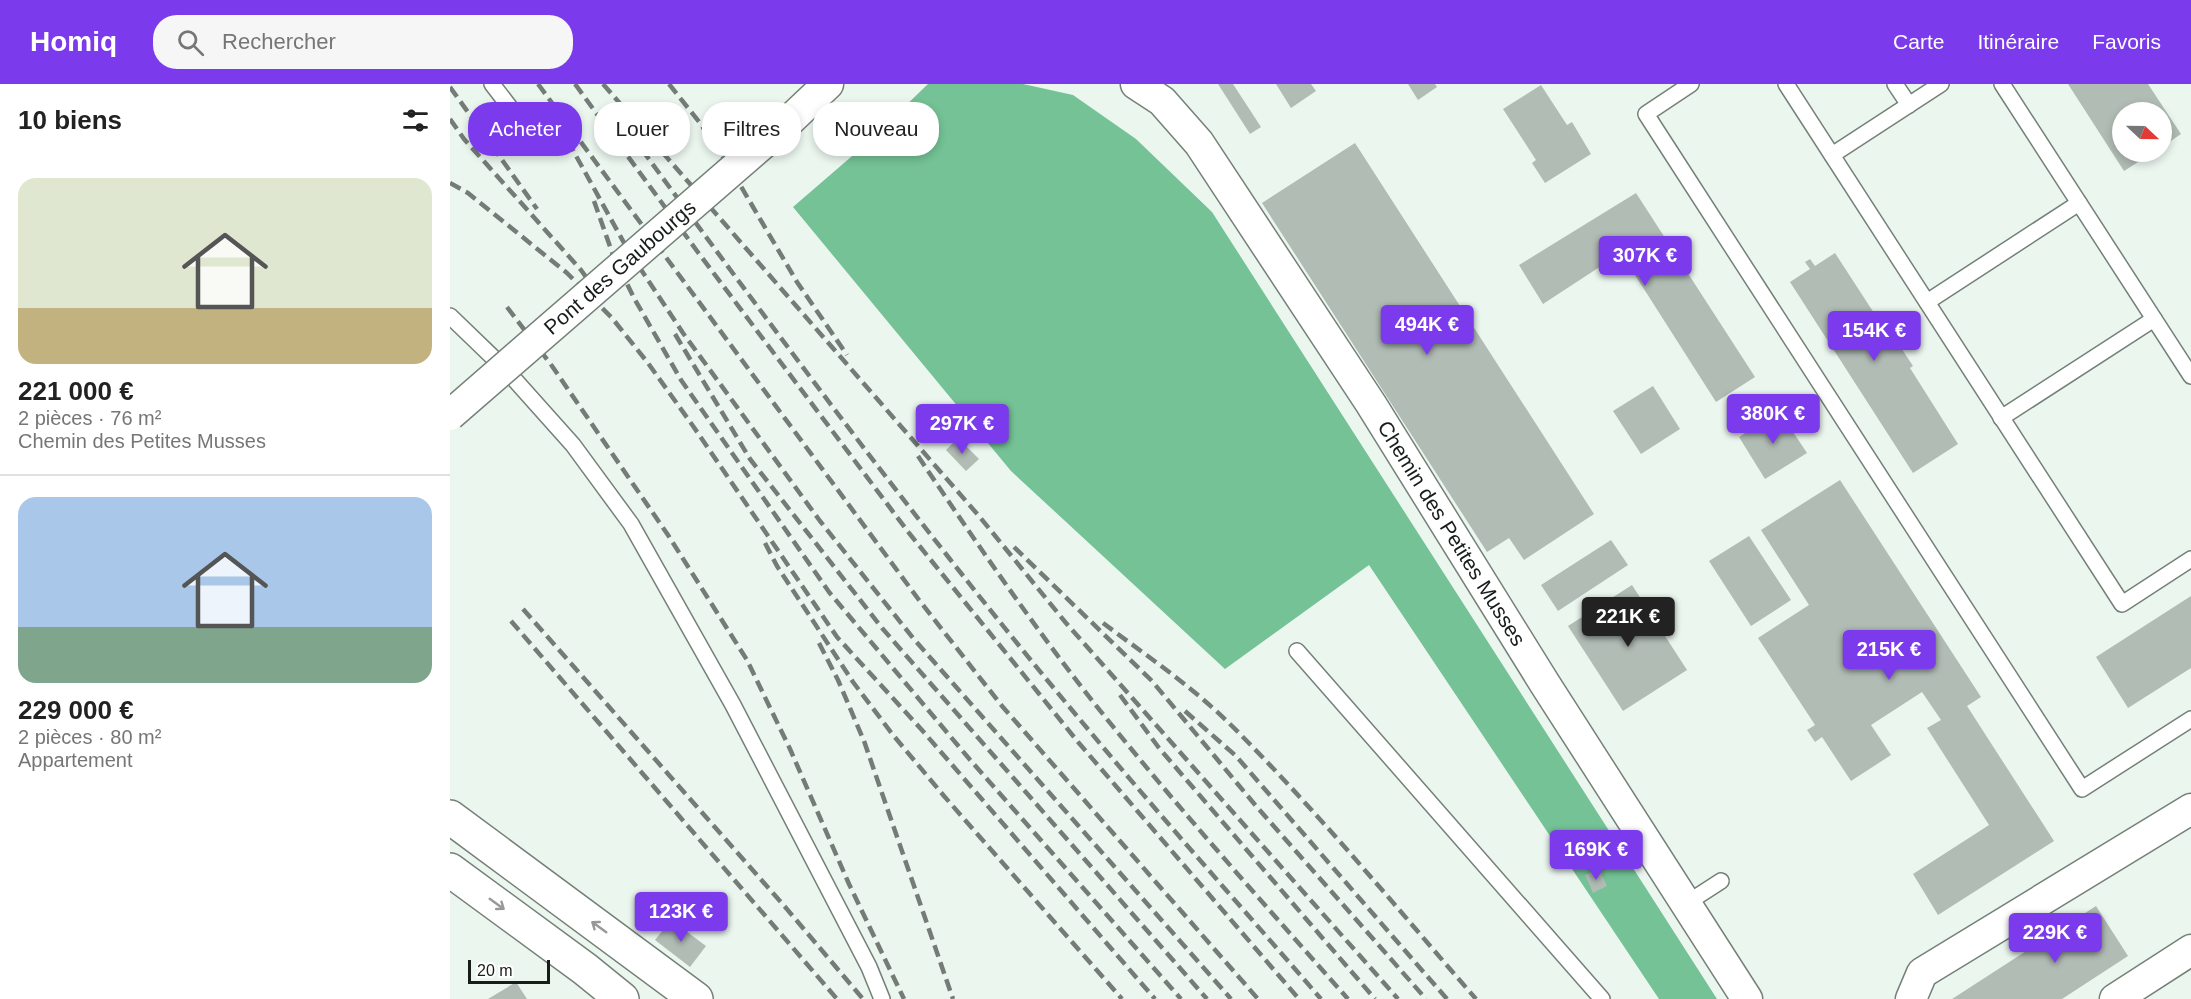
<!DOCTYPE html>
<html lang="fr">
<head>
<meta charset="utf-8">
<style>
	body { margin:0; font-family:Helvetica,sans-serif; background:#f6f6f6; color:#222; height:100vh; display:flex; flex-direction:column; font-size:22px; white-space:nowrap }
	* { box-sizing:border-box; margin:0 }
	p { font-size:20px; color:#767676 }
	.icon { flex:none; width:33px; height:33px; fill:none; stroke:currentColor; stroke-width:2; stroke-linecap:round; stroke-linejoin:round }
	.map { position:relative; flex:1; overflow:hidden }
	.panel { display:flex; flex-direction:column; background:#fff; width:450px }
	.panel>* { flex:none }
	.top-card { position:absolute; left:18px; top:18px; width:570px; height:54px; display:flex; gap:12px }
	.needle { width:39px; rotate:112deg }
	.tools { position:absolute; left:1662px; top:18px; display:grid; gap:12px }
	.tools a { display:grid; place-items:center; width:60px; height:60px; border-radius:50%; background:#fff; box-shadow:0 3px 9px #0003; font-size:30px }
	.scale { position:absolute; left:18px; bottom:15px; width:82px; box-sizing:border-box; padding-left:6px; border:3px solid #181d1a; border-top:0; font-size:16px; line-height:21px; white-space:nowrap; color:#181d1a; -webkit-text-stroke:4px #fff; paint-order:stroke }
	.price { position:absolute; translate:-50% -51px; padding:0 14px; border-radius:6px; background:#7c3aed; color:#fff; font-size:20px; line-height:39px; filter:drop-shadow(0 2px 3px #0008) }
	.price::after { content:''; position:absolute; left:50%; top:36px; width:18px; height:14px; margin-left:-9px; background:inherit; clip-path:polygon(0 0,100% 0,50% 100%) }
	.price.on { background:#222; color:#fff }
	ul { padding:0; list-style:none }
	li { display:grid; align-content:center; gap:12px; height:318px; padding:0 18px }
	li+li { border-top:2px solid #e0e0e0 }
	li span { display:grid; place-items:center; height:186px; border-radius:18px; color:#555 }
	li>.icon { margin-inline-start:auto }
	span .icon { width:108px; height:108px; fill:#fffc; stroke-width:1 }
	li b { font-size:26px }
	h2 { display:flex; justify-content:space-between; align-items:center; height:72px; padding:0 18px; font-size:26px }
	.chip { padding:0 21px; border-radius:24px; background:#fff; box-shadow:0 3px 9px #0003; font-size:21px; line-height:54px }
	.chip.on { background:#7c3aed; color:#fff }
	header { display:flex; align-items:center; gap:36px; box-sizing:border-box; height:84px; padding:0 30px; background:#7c3aed; color:#fff }
	header strong { font-size:28px }
	nav { display:flex; gap:33px; margin-inline-start:auto; font-size:21px }
	.search { width:420px; height:54px; background:#f6f6f6; display:flex; align-items:center; gap:15px; box-sizing:border-box; padding:0 21px; border-radius:24px; color:#767676; font-size:22px }
	main { display:flex; flex:1; min-height:0 }
	.map>svg:first-child { display:block }
</style>
</head>
<body>
<header>
<strong>Homiq</strong>
<div class="search"><svg class="icon" aria-label="search" viewBox="0 0 24 24"><circle cx="10" cy="10" r="6"/><path d="M15 15l6 6"/></svg>Rechercher</div>
<nav><a>Carte</a><a>Itinéraire</a><a>Favoris</a></nav>
</header>
<main>
<section class="panel">
<h2>10 biens<svg class="icon" aria-label="filters" viewBox="0 0 24 24"><path d="M4 7h16M4 17h16"/><circle cx="9" cy="7" r="2"/><circle cx="15" cy="17" r="2"/></svg></h2>
<ul>
<li><span style="background:linear-gradient(#dfe7d0 70%,#c2b280 0)"><svg class="icon" aria-label="home" viewBox="0 0 24 24"><path d="M3 11l9-7 9 7M6 9v11h12V9"/></svg></span><div><b>221 000 €</b><p>2 pièces · 76 m²</p><p>Chemin des Petites Musses</p></div></li>
<li><span style="background:linear-gradient(#a9c7e8 70%,#7fa58c 0)"><svg class="icon" aria-label="home" viewBox="0 0 24 24"><path d="M3 11l9-7 9 7M6 9v11h12V9"/></svg></span><div><b>229 000 €</b><p>2 pièces · 80 m²</p><p>Appartement</p></div></li>
</ul>
</section>
<div class="map">
<svg width="1741" height="915" viewBox="0 0 1741 915">
	<rect width="100%" height="100%" fill="#ebf6ef"/>
	<polygon fill="#74c296" points="478,0 573,0 623,11 686,55 762,128 1267,915 1209,915 919,481 775,585 561,387 343,123 416,60"/>
	<g fill="#b1bcb5">
		<polygon points="768,0 783,0 811,43 800,50"/>
		<polygon points="826,0 861,0 866,7 841,24"/>
		<polygon points="958,0 985,0 987,3 968,16"/>
		<polygon points="1618,0 1698,0 1731,50 1712,63 1712,28 1672,28 1672,68 1704,68 1674,87"/>
		<polygon points="1091,1 1117,41 1122,38 1141,70 1095,99 1082,79 1086,76 1053,25"/>
		<polygon points="905,59 1144,430 1074,476 1059,454 1037,468 812,119"/>
		<polygon points="1186,109 1305,293 1266,318 1171,169 1093,220 1069,181"/>
		<polygon points="1385,169 1435,246 1438,244 1463,282 1460,284 1508,360 1463,389 1340,198 1360,185 1355,178 1360,175 1365,182"/>
		<polygon points="1203,302 1230,345 1191,370 1163,327"/>
		<polygon points="1329,327 1357,369 1315,395 1289,353"/>
		<polygon points="508,354 529,375 516,387 496,366"/>
		<polygon points="1390,396 1531,613 1517,622 1604,757 1488,831 1463,790 1539,741 1477,644 1491,636 1472,608 1421,641 1441,671 1401,697 1372,653 1365,658 1357,646 1365,641 1308,554 1359,521 1311,446"/>
		<polygon points="1299,452 1341,516 1301,542 1259,477"/>
		<polygon points="1161,456 1178,481 1108,527 1091,501"/>
		<polygon points="1182,501 1237,586 1173,627 1118,542"/>
		<polygon points="1741,512 1741,584 1678,624 1646,573"/>
		<polygon points="1149,785 1157,802 1143,809 1135,791"/>
		<polygon points="1646,822 1678,872 1612,915 1502,915"/>
		<polygon points="221,836 256,862 240,883 205,856"/>
		<polygon points="66,898 77,915 38,915"/>
	</g>
	<g fill="none" stroke-linecap="round" stroke-linejoin="round">
		<defs>
			<g id="service">
				<polyline points="42,0 62,26"/>
				<polyline points="1241,0 1196,30 1632,705 1741,635"/>
				<polyline points="1336,0 1672,520 1741,475"/>
				<polyline points="1445,0 1459,21"/>
				<polyline points="1552,0 1741,292"/>
				<polyline points="1382,71 1491,0"/>
				<polyline points="1477,218 1629,119"/>
				<polyline points="0,232 56,286 123,361 181,440 283,621 419,883 432,915"/>
				<polyline points="1551,334 1704,235"/>
				<polyline points="847,567 1152,915"/>
				<polyline points="1237,819 1271,797"/>
			</g>
			<g id="minor">
				<path id="s1" d="M 686,0 L 712,17 L 749,59 L 921,320 L 1095,600 L 1297,915"/>
				<polyline points="340,36 378,0"/>
				<polyline points="1461,915 1472,889 1741,725"/>
				<polyline points="1665,915 1741,866"/>
			</g>
			<g id="tertiary">
				<polyline points="0,733 246,915"/>
				<polyline points="0,786 135,885 172,915"/>
			</g>
		</defs>
		<use href="#service" stroke="#758079" stroke-width="18"/>
		<use href="#minor" stroke="#758079" stroke-width="33"/>
		<use href="#tertiary" stroke="#758079" stroke-width="36"/>
		<use href="#service" stroke="#fff" stroke-width="15"/>
		<use href="#minor" stroke="#fff" stroke-width="30"/>
		<use href="#tertiary" stroke="#fff" stroke-width="33"/>
		<g stroke="#757c78" stroke-width="4.5" stroke-dasharray="12 6" stroke-linecap="butt">
			<polyline points="88,0 469,516 552,622 808,915"/>
			<polyline points="125,0 247,167 459,449 628,658 849,915"/>
			<polyline points="153,0 529,432 616,539 948,915"/>
			<polyline points="219,0 250,39 279,82 347,198 397,271"/>
			<polyline points="0,3 87,125"/>
			<path d="M 160,22 C 316,235 472,448 642,650 C 717,740 795,827 871,915"/>
			<polyline points="0,35 14,55 131,186 154,218"/>
			<polyline points="109,41 178,166 233,249 370,437 463,554 781,915"/>
			<polyline points="0,99 18,109 117,189 162,234 198,279 243,342 387,553 471,645 705,915"/>
			<polyline points="144,117 163,171 184,214 231,296 379,508 521,677 731,915"/>
			<polyline points="57,223 102,282 218,451 297,576 340,665 399,800 454,915"/>
			<polyline points="225,250 300,375 432,544 757,915"/>
			<path d="M 468,372 C 521,451 575,530 633,605 C 717,712 808,813 898,915"/>
			<polyline points="315,459 327,482 403,598 443,651 494,712 672,915"/>
			<polyline points="564,463 702,597 806,722 976,915"/>
			<polyline points="73,525 336,824 413,915"/>
			<polyline points="61,537 387,915"/>
			<path d="M 653,539 C 697,572 743,603 782,642 C 868,728 946,823 1026,915"/>
			<polyline points="369,559 388,596 414,657 503,915"/>
			<polyline points="670,611 709,664 925,915"/>
			<polyline points="735,627 786,672 997,915"/>
		</g>
		<defs>
			<g id="minor-bridge">
				<path id="s2" d="M 0,331 L 340,36"/>
			</g>
		</defs>
		<use href="#minor-bridge" stroke="#758079" stroke-width="33" stroke-linecap="butt"/>
		<use href="#minor-bridge" stroke="#fff" stroke-width="30"/>
	</g>
	<defs><path id="oneway-shaft" d="M-6 0H5M1.5-3L5.5 0L1.5 3" fill="none" stroke-width="1.6" stroke-linecap="round" stroke-linejoin="round" transform="scale(1.5)"/></defs>
	<g stroke="#979998">
		<use href="#oneway-shaft" transform="translate(47 820) rotate(36)"/>
		<use href="#oneway-shaft" transform="translate(149 843) rotate(-144)"/>
	</g>
	<g text-anchor="middle" stroke-width="6" stroke-linejoin="round" paint-order="stroke">
		<g font-size="21" fill="#181d1a" stroke="#fff">
			<text dy="7" stroke="none"><textPath href="#s2" startOffset="225">Pont des Gaubourgs</textPath></text>
			<text dy="7" stroke="none"><textPath href="#s1" startOffset="552">Chemin des Petites Musses</textPath></text>
		</g>
	</g>
</svg>
<div class="tools">
<a><svg class="needle" viewBox="-14 -14 28 28"><path d="M0-13l5 13h-10z" fill="#e53935"/><path d="M0 13l5-13h-10z" fill="#767676"/></svg></a>
</div>
<div class="scale">20 m</div>
<b class="price" style="left:1195px;top:203px">307K €</b>
<b class="price" style="left:977px;top:272px">494K €</b>
<b class="price" style="left:1424px;top:278px">154K €</b>
<b class="price" style="left:1323px;top:361px">380K €</b>
<b class="price" style="left:512px;top:371px">297K €</b>
<b class="price on" style="left:1178px;top:564px">221K €</b>
<b class="price" style="left:1439px;top:597px">215K €</b>
<b class="price" style="left:1146px;top:797px">169K €</b>
<b class="price" style="left:231px;top:859px">123K €</b>
<b class="price" style="left:1605px;top:880px">229K €</b>
<div class="top-card">
<a class="chip on">Acheter</a>
<a class="chip">Louer</a>
<a class="chip">Filtres</a>
<a class="chip">Nouveau</a>
</div>
</div>
</main>
</body>
</html>
